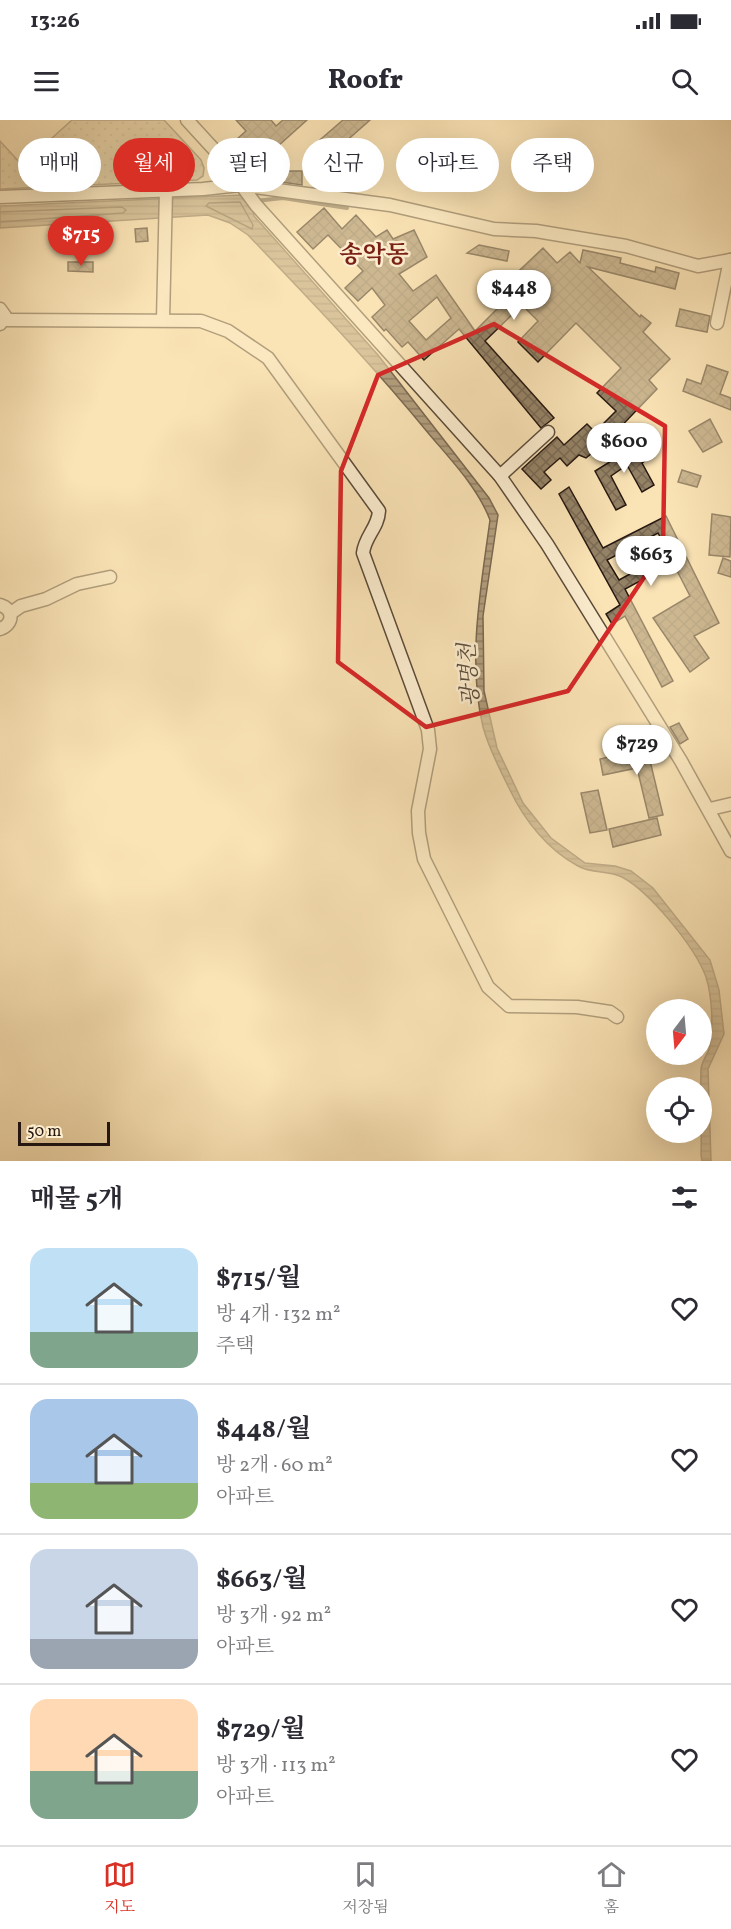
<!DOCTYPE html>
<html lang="ko">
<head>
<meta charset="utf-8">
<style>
	body { margin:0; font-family:Vollkorn,"Noto Serif KR",serif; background:#f7f7f7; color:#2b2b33; height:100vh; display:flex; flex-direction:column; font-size:22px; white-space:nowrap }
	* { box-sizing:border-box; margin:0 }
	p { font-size:20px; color:#7c7c81 }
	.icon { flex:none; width:33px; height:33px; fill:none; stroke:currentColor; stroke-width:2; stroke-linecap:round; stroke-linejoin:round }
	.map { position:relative; height:1041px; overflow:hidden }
	.panel { display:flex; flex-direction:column; background:#fff; flex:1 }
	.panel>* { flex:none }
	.top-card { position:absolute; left:18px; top:18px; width:696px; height:54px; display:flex; gap:12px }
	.needle { width:39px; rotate:196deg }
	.buttons { position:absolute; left:646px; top:879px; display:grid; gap:12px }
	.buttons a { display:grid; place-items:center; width:66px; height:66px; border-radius:50%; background:#fff; box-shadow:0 6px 24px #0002; font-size:30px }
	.scale { position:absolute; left:18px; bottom:15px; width:92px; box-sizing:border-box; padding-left:6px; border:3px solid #261811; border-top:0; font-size:16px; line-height:21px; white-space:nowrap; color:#261811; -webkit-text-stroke:4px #fcedcf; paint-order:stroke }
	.price { position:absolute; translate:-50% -51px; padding:0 14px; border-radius:21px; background:#fff; color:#222; font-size:20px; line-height:39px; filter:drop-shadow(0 2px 3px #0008) }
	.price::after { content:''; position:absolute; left:50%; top:36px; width:18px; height:14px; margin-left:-9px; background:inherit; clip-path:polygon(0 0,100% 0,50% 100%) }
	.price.on { background:#d93025; color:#fff }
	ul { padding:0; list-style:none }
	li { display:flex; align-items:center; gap:18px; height:150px; padding:0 30px }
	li+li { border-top:2px solid #e1e1e2 }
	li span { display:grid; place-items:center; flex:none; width:168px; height:120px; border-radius:18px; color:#555 }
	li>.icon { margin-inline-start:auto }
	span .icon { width:72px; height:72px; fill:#fffc; stroke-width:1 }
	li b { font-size:26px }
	h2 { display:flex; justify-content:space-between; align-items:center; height:72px; padding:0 30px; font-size:26px }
	.tag { padding:0 21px; border-radius:27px; background:#fff; box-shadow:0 6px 24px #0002; font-size:21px; line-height:54px }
	.tag.on { background:#d93025; color:#fff }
	.status { display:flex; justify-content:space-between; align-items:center; height:42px; padding:0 30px; background:#fff; direction:ltr }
	.status svg { height:16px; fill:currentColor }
	header { display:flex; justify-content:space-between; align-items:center; height:78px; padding:0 30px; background:#fff; font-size:27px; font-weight:800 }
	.tab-bar { display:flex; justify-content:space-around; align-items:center; height:84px; border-top:2px solid #e1e1e2; background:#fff; font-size:16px; color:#7c7c81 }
	.tab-bar a { display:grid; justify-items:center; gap:3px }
	.tab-bar .on { color:#d93025 }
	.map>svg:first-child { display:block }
</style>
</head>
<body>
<div class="status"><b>13:26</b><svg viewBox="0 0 49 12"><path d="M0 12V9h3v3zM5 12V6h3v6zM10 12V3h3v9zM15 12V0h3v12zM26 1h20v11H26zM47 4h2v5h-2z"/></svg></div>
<header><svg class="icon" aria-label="menu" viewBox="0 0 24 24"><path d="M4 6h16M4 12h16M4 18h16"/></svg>Roofr<svg class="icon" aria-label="search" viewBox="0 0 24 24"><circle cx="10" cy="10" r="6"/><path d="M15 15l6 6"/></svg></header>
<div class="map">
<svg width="731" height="1041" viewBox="0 0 731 1041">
	<defs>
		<pattern id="grass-dots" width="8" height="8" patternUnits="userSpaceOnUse" patternTransform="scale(1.5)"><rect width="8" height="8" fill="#d6c099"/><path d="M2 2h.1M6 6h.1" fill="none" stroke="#b8a483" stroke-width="1.8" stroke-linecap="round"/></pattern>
		<pattern id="water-rules" width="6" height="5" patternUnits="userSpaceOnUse" patternTransform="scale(1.5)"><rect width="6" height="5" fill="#b29e7d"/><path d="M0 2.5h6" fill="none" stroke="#918065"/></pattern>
		<pattern id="building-cross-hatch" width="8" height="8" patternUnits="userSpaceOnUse" patternTransform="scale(1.5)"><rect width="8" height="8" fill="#948266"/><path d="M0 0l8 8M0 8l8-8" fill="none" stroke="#796953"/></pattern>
	</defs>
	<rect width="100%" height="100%" fill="#fae3b5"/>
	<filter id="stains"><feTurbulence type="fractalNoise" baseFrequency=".00333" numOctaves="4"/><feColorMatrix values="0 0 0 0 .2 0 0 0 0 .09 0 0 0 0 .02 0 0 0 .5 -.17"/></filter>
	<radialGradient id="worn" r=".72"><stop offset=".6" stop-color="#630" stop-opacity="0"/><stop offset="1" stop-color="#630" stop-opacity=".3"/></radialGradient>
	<polygon fill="url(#grass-dots)" stroke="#7e6c55" stroke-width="1.5" points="72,0 164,0 201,40 204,48 203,56 197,60 0,69 0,21 22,45"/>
	<path fill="url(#water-rules)" stroke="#7a6852" stroke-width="1.5" d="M 242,75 L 253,88 L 254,96 L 378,235 L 489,378 L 498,395 L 483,496 L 484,571 L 497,628 L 523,683 L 551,718 L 585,743 L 615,746 L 631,751 L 653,768 L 710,840 L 719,870 L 724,914 L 708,949 L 711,1041 L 702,1041 L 701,1035 C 702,1007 700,978 701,950 C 701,942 707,936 709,929 C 714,908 712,876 706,857 C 695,827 650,772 622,757 C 608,750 592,754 578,746 C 548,730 524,700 510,670 C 500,650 489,629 483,607 C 467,540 481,467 490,400 C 478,368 451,340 429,314 C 372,244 310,180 248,115 L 230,103 L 208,95 L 0,108 L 0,86 Z"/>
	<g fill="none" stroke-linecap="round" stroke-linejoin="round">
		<g stroke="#6c5b47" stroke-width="1.5">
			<polygon points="240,82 253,105 252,109 206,86 209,83"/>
			<polyline points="0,92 122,87 126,90 123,93 0,102"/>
		</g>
		<polyline stroke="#7a6852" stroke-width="4" points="255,81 283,78 347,88"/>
	</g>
	<g fill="url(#building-cross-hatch)" stroke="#261811" stroke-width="1.5" fill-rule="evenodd">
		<polygon points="236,0 271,0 276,6 283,0 307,0 250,51 228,27 246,11"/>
		<polygon points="343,0 370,0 326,39 314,25"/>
		<polygon points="322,41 331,49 318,63 309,55"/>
		<polygon points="251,51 302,51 302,65 274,61 274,52 264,60 257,59"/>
		<path d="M 324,88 L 342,109 L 356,95 L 376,117 L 387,110 L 393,119 L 414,110 L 427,137 L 399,154 L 413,171 L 436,155 L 475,211 L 509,177 L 502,167 L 543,128 L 557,143 L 570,132 L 580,143 L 583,130 L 621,138 L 620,143 L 655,152 L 656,147 L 679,153 L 675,169 L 588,147 L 640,197 L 641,195 L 651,203 L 643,212 L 670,239 L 649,260 L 657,269 L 607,321 L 586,338 L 579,335 L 567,346 L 560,338 L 544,352 L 551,360 L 541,369 L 522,349 L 557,317 L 564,325 L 587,304 L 595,312 L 616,291 L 597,273 L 621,248 L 576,203 L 538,242 L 518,222 L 538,201 L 522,185 L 485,221 L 554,298 L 541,308 L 459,209 L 424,240 L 408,222 L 402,227 L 386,209 L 384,211 L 372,197 L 385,185 L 372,168 L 358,181 L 345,168 L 363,151 L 328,115 L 313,129 L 297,112 ZM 437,177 L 451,198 L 426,220 L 409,201 Z"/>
		<polygon points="147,108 148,121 136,122 135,109"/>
		<polygon points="479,125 509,131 507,141 467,133"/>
		<polygon points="68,142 93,142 93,152 68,151"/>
		<polygon points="680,189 710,196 707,212 676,206"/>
		<polygon points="707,245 728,252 720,274 731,278 731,290 683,271 687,259 701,264"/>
		<polygon points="710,299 722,322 703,332 689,311"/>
		<polygon points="637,325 646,340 642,343 654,365 642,372 627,345 611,356 626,385 616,390 595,351"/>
		<polygon points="682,350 701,356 697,367 678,362"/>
		<path d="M 569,367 L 603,428 L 666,396 L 719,503 L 694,516 L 709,538 L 690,552 L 653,498 L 690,476 L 673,443 L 625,469 L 673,561 L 662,567 L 625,496 L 612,504 L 606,494 L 620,485 L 559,374 ZM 658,413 L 669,433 L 619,460 L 607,440 Z"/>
		<polygon points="712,394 731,397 730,437 709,435"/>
		<polygon points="723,438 731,441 731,457 718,453"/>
		<polygon points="679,603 688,619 680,624 670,607"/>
		<polygon points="647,628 663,695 649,698 637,648 603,655 600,639"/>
		<polygon points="598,670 607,710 590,713 581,673"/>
		<polygon points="657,698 661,715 613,727 609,709"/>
	</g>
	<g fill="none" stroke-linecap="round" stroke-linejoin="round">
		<defs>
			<g id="minor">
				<polyline points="187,0 220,36 256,85 500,356 547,424 681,641 731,731"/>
				<polyline points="0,77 203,69 240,65 390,85 494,109 536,111 626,126 698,146 731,140"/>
				<polyline points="0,189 5,196 0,204"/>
				<path d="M 4,200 L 201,201 L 228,211 L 268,238 L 379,391 C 378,408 365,416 363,433 L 428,610 L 430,629 L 418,691 L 419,713 L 424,739 L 488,867 L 509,886 L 577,887 L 610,892 L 617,897"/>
				<polyline points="163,200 166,70"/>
				<polyline points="717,203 730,140"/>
				<polyline points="500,356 548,312"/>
				<path d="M 0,485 C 14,489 14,504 0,509"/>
				<polyline points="11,493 21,486 46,479 77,464 110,457"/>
				<polyline points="710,689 731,684"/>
			</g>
		</defs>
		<use href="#minor" stroke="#5b4b3a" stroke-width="15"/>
		<use href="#minor" stroke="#fcedcf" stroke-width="12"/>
	</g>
	<path d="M0 0H731V1041H0ZM 494,204 L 665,306 L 663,429 L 568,571 L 426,607 L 338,542 L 341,351 L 378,255 Z" fill="#fae3b5" fill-opacity=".55" fill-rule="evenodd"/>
	<path fill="none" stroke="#d62828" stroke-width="4.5" stroke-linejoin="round" d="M 494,204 L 665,306 L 663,429 L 568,571 L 426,607 L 338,542 L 341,351 L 378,255 Z"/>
	<g text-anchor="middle" stroke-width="5" stroke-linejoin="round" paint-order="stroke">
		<g font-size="22" font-style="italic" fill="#5e4e3c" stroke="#fcedcf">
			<text transform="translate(468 555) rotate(-94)" y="8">광명천</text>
		</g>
		<g font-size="24" font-weight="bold" fill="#7a1f14" stroke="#fcedcf">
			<text x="374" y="142">송악동</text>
		</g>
	</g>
	<rect width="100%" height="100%" filter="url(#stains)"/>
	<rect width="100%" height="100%" fill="url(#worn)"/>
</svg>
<div class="buttons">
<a><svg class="needle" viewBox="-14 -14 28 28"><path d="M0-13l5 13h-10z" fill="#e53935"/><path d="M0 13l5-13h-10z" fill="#7c7c81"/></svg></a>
<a><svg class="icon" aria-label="locate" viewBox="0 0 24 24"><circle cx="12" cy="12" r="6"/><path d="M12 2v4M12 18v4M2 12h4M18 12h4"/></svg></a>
</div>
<div class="scale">50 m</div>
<b class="price on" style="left:81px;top:147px">$715</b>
<b class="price" style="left:514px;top:201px">$448</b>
<b class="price" style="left:624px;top:354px">$600</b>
<b class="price" style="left:651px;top:467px">$663</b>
<b class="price" style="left:637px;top:656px">$729</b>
<div class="top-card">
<a class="tag">매매</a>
<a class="tag on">월세</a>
<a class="tag">필터</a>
<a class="tag">신규</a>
<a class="tag">아파트</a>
<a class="tag">주택</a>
</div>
</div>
<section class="panel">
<h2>매물 5개<svg class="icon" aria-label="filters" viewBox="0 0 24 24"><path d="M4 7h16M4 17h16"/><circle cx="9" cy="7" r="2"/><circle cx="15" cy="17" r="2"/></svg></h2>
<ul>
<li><span style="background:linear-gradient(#bfe0f5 70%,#7fa58c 0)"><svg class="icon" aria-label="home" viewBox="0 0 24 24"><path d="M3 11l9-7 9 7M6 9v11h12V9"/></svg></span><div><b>$715/월</b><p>방 4개 · 132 m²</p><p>주택</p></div><svg class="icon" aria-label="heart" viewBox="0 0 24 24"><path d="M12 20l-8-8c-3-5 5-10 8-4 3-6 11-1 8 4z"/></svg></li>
<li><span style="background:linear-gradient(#a9c7e8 70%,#8fb573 0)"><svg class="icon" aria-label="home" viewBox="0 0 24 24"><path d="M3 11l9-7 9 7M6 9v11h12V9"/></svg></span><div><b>$448/월</b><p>방 2개 · 60 m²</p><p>아파트</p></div><svg class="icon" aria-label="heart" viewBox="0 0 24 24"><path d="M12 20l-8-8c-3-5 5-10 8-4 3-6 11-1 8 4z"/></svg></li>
<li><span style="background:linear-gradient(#c9d6e8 75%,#9aa5b1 0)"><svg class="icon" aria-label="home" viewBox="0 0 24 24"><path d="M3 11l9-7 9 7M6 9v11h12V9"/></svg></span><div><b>$663/월</b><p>방 3개 · 92 m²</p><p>아파트</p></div><svg class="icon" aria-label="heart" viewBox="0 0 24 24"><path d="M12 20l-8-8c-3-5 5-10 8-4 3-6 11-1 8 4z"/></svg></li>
<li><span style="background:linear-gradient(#ffd9b3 60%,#7fa58c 0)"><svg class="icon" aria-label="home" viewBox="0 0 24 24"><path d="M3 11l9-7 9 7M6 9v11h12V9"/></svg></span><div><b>$729/월</b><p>방 3개 · 113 m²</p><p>아파트</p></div><svg class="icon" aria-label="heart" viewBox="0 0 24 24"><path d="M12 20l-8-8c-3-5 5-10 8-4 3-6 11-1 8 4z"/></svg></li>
</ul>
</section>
<nav class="tab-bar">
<a class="on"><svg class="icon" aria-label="map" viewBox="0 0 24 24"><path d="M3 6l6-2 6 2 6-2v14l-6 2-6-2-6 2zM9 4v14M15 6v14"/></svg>지도</a>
<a><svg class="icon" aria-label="saved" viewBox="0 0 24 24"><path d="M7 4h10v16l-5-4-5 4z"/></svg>저장됨</a>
<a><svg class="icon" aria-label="home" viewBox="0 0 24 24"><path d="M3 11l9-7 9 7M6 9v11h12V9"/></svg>홈</a>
</nav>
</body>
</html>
